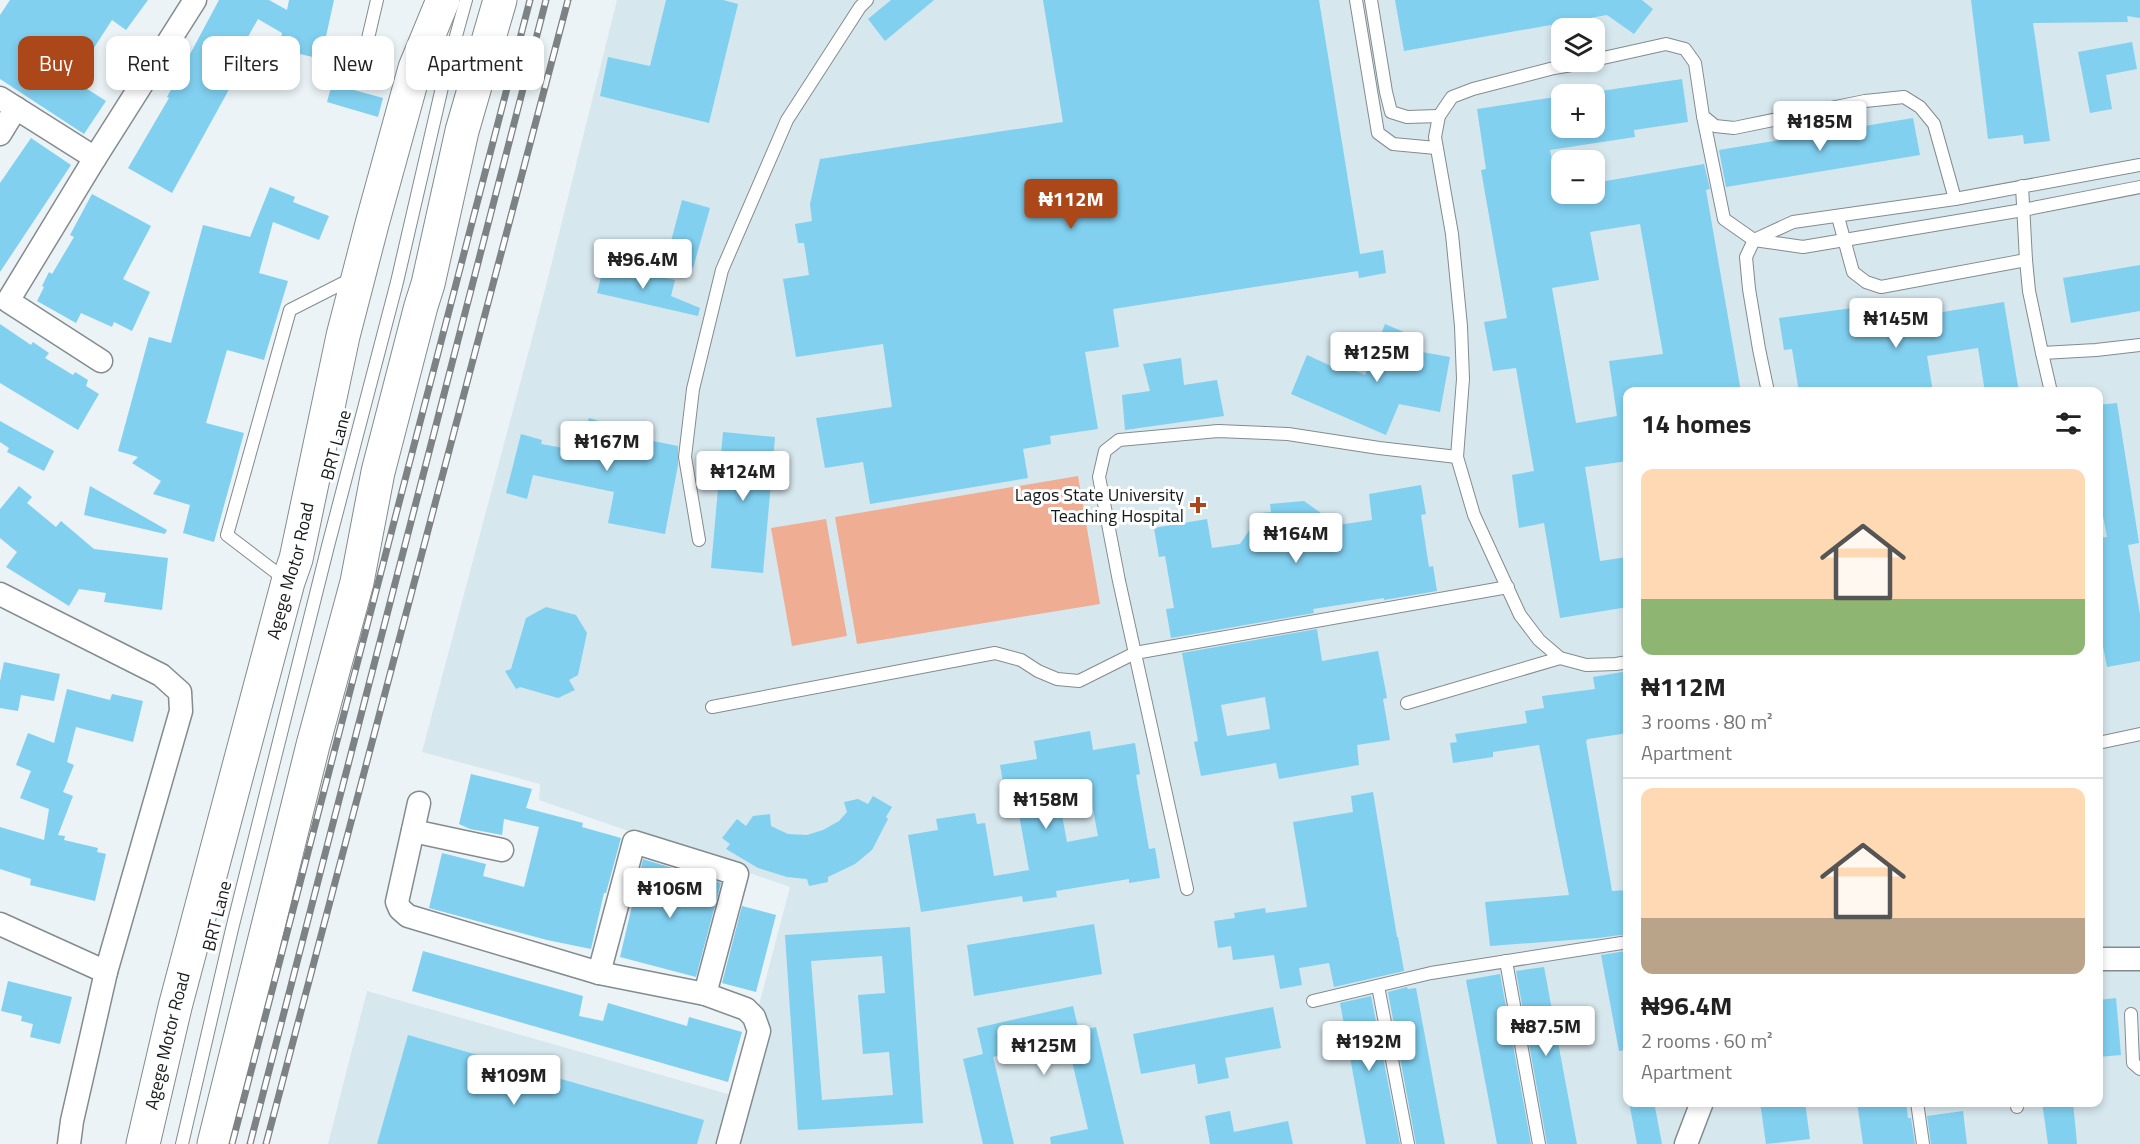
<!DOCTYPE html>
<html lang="en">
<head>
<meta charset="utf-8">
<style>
	body { margin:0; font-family:"Titillium Web",sans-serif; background:#f6f6f6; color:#222; height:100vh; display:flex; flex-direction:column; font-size:22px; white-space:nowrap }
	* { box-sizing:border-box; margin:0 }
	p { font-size:20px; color:#767676 }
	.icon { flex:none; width:33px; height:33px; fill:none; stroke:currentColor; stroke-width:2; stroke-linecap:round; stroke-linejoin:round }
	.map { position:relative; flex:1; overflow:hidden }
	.sheet { position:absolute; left:1623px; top:387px; width:480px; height:720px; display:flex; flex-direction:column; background:#fff; border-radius:12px; box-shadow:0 3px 9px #0003 }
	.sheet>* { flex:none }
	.banner { position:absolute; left:18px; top:36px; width:570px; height:54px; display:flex; gap:12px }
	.buttons { position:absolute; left:1551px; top:18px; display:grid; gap:12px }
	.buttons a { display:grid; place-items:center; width:54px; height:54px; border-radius:12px; background:#fff; box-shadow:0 3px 9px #0003; font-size:30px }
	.price { position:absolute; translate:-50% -51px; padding:0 14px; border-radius:6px; background:#fff; color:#222; font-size:20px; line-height:39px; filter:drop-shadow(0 2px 3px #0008) }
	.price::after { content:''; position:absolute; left:50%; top:36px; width:18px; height:14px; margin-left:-9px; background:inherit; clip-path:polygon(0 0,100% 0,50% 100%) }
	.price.selected { background:#ac4719; color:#fff }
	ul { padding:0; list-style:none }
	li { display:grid; align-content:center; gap:12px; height:318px; padding:0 18px }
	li+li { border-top:2px solid #e0e0e0 }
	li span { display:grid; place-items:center; height:186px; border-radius:12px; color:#555 }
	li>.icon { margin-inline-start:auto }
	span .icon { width:108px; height:108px; fill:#fffc; stroke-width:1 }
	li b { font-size:26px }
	h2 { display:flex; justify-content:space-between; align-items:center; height:72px; padding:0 18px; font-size:26px }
	.tag { padding:0 21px; border-radius:12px; background:#fff; box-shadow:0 3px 9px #0003; font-size:21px; line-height:54px }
	.tag.selected { background:#ac4719; color:#fff }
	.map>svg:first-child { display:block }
</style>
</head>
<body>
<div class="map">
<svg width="2140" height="1144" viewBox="0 0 2140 1144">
	<rect width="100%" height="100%" fill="#ebf3f7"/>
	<path fill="#d6e7ee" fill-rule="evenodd" d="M 617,0 L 2140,0 L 2140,1144 L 328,1144 L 367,991 L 735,1096 L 790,887 L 539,800 L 540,784 L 422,752 L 546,286 ZM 1562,28 L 1594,28 L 1594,62 L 1562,62 ZM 1562,94 L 1594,94 L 1594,128 L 1562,128 ZM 1562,160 L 1594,160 L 1594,194 L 1562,194 ZM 1628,392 L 2098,392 L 2098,1102 L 1628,1102 Z"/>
	<g fill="#efad94">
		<polygon points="1078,476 1100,604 857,644 835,517"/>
		<polygon points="826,519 847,636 792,646 771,528"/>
	</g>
	<g fill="#81d0f0" fill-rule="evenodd">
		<polygon points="10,0 148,0 126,30 112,20 73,80 106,101 84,134 0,79 0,15"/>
		<polygon points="219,0 269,0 287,10 289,0 334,0 321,59 279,49 282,33 258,19 235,60 243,64 172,193 128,168 169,98 167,97"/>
		<polygon points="666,0 723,0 738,4 709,123 600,96 608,57 650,66"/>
		<polygon points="891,0 934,0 885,41 868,19"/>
		<polygon points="1043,0 1319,0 1360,254 1383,250 1386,273 1359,278 1358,271 1113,309 1119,347 1085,352 1098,429 1050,436 1051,444 1023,449 1028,478 870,504 863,462 825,468 816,418 892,407 883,344 796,357 783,279 809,275 804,243 798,243 795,224 812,221 810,204 820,159 1063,122"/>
		<polygon points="1395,0 1642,0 1653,9 1634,34 1607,15 1404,51"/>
		<polygon points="1971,0 2140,0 2140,18 2127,16 2128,22 2033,23 2050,141 2024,144 2023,135 1988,139"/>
		<polygon points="2132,42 2137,69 2106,75 2112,109 2090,113 2078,52"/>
		<path d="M 1682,79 L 1688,122 L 1634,130 L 1635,137 L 1550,150 L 1557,189 L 1562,188 L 1562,194 L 1594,194 L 1594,183 L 1704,164 L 1710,189 L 1706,190 L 1741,392 L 1669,392 L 1669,388 L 1628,392 L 1628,461 L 1585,467 L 1600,561 L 1628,557 L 1628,607 L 1560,618 L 1544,523 L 1519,528 L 1512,475 L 1534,471 L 1516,368 L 1493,371 L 1484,322 L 1507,318 L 1481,170 L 1486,169 L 1477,109 L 1562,96 L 1562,128 L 1594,128 L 1594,92 ZM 1640,224 L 1663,354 L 1609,361 L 1617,416 L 1576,423 L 1552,288 L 1599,280 L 1590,232 Z"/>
		<polygon points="332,84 383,98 378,117 327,102"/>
		<polygon points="1913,118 1920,155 1726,187 1719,150"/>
		<polygon points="31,138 71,165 0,272 0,183"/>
		<polygon points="270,187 295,197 293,202 329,216 319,240 273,222 259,273 288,281 264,360 227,350 206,423 244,433 214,542 183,533 190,505 153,494 161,481 132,463 138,457 118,451 149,337 171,343 203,225 250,237"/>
		<polygon points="92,194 151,226 123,279 150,292 132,331 114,322 112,327 81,313 76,323 37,301 44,287 42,286 49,272 52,274 74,237 70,235"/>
		<polygon points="682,200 710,208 693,268 666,260"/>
		<polygon points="604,265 675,280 671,296 700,308 698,316 597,293"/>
		<polygon points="2140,265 2140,311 2071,323 2063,278"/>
		<polygon points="2004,302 2019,392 1985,392 1978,348 1927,356 1933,392 1799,392 1792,349 1784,350 1779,318 1860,307 1863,325"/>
		<polygon points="0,324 31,345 33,342 49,353 45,358 73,375 75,372 88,380 86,386 99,394 78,430 0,383"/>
		<polygon points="1385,324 1411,335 1405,349 1450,357 1440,412 1399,404 1386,435 1291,394 1307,355 1342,371 1344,366 1365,375"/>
		<polygon points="1181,358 1184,385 1217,380 1224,416 1125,430 1122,395 1150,391 1143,364"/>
		<polygon points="2117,403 2139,543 2128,545 2140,614 2140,661 2107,667 2098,620 2098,538 2107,537 2098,490 2098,405"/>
		<polygon points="589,418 625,429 623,435 678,446 678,465 665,534 608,523 614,492 533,475 527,499 506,493 521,434 542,440 541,444 575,450 579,436 583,437"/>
		<polygon points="0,421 54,451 44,471 7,452 9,448 0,442"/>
		<polygon points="723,432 775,437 763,573 711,568"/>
		<polygon points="1421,485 1426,514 1421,515 1429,567 1433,566 1437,591 1384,600 1384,598 1313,609 1314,613 1171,638 1166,609 1174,608 1165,556 1159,557 1154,528 1207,519 1212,548 1240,544 1261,513 1271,512 1270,504 1304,501 1338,525 1372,520 1369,494"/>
		<polygon points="19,486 32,497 27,503 56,527 61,521 94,549 168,558 162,610 104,602 106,593 79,589 69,606 6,567 17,552 0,538 0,509"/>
		<polygon points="90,486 167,530 165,534 84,515"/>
		<polygon points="546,607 576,615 587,633 578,675 569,680 575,690 558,698 520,687 516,689 505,671 511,669 526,618"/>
		<path d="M 1317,629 L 1322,661 L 1378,651 L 1387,698 L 1383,699 L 1390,740 L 1357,745 L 1359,765 L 1279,779 L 1276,763 L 1201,776 L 1194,742 L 1198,741 L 1182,653 ZM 1265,697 L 1270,729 L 1227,736 L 1221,705 Z"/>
		<polygon points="4,662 60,674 54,701 21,695 18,711 0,708 0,681"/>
		<polygon points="1628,671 1628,733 1588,739 1586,741 1612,891 1628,890 1628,934 1598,938 1490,946 1485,902 1569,895 1539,745 1493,752 1493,757 1453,763 1450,743 1457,742 1455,734 1527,723 1525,711 1544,708 1542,696 1595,689 1593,677"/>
		<polygon points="67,689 110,700 112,694 143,701 133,742 76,727 67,762 74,765 63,792 73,796 58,835 65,836 64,840 98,848 97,852 106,854 95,901 30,885 31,879 0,869 0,827 44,840 49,809 20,798 31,771 16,765 28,733 54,743"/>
		<path d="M 1090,731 L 1093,750 L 1135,743 L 1140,774 L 1136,775 L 1149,849 L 1155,848 L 1160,878 L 1129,883 L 1129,879 L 1056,891 L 1057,897 L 1023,902 L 1022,896 L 921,912 L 908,835 L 938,830 L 936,819 L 975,813 L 977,824 L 985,823 L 994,876 L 1029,870 L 1016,798 L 1006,800 L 1000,765 L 1037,759 L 1034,741 ZM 1092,804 L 1098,836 L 1067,842 L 1061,810 Z"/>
		<polygon points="471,774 532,789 526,808 583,823 582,827 621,838 606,893 604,893 591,949 547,940 429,908 442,853 486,864 483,876 524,887 539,827 504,819 502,835 470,829 459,824"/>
		<polygon points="1373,792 1397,937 1398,937 1404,971 1334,987 1329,963 1299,968 1302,985 1280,989 1274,955 1233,960 1231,946 1218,948 1214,921 1235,918 1234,913 1265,908 1266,913 1307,907 1293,822 1353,812 1351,796"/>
		<polygon points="873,796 892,807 886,817 888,819 872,850 855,864 828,877 828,882 809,886 807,879 787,877 758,868 726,849 730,844 722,838 737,819 746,826 753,816 770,814 771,826 788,834 807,835 823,830 839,821 847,812 844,802 858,799 868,804"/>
		<polygon points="643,859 721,883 696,977 620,957"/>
		<polygon points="742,906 776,915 756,992 722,983"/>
		<polygon points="1094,924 1102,974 974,996 967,945"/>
		<path d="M 910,927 L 923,1123 L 798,1130 L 785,935 ZM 882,956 L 885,993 L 858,995 L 863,1054 L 889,1052 L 893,1095 L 822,1100 L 811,961 Z"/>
		<polygon points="423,951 583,996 579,1016 603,1021 608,1003 687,1026 689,1017 742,1032 728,1082 412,991"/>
		<polygon points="1626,951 1628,961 1628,1050 1619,1051 1601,955"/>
		<polygon points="1544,967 1577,1144 1547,1144 1516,971"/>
		<polygon points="1500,974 1531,1144 1497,1144 1466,980"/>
		<polygon points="8,981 72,997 60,1044 30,1037 33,1024 21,1021 22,1016 1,1011"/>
		<polygon points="1407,987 1408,989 1416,988 1445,1144 1416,1144 1388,992"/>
		<polygon points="1371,996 1400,1144 1366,1144 1340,1003"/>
		<polygon points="2116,998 2121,1055 2098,1057 2098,1000"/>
		<polygon points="1073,1006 1079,1031 1096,1027 1124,1144 1051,1144 1050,1137 1088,1129 1067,1040 993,1057 1014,1144 983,1144 963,1059 983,1054 977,1028"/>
		<polygon points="1273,1007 1281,1048 1225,1058 1229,1078 1198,1084 1195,1064 1141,1074 1133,1034"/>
		<polygon points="408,1035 704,1120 697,1144 377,1144"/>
		<polygon points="1629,1102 1654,1102 1662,1144 1637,1144"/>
		<polygon points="1760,1102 1805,1102 1810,1139 1766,1144"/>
		<polygon points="1857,1102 1906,1102 1908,1118 1911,1118 1915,1144 1863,1144"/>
		<polygon points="2042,1102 2073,1102 2077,1144 2048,1144"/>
		<polygon points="1230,1111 1234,1132 1288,1121 1293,1144 1210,1144 1205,1116"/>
		<polygon points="1963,1111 1967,1144 1931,1144 1927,1116"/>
	</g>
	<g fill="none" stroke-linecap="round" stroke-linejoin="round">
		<defs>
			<g id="service">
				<polyline points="1356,0 1378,133 1393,144 1436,148"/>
				<polyline points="1371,0 1386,92 1391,112 1407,117 1439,116"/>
				<polyline points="363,60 377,0"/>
				<polyline points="1594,60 1666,44 1685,49 1695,63 1703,116 1715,126 1734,128 1865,101 1904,97 1920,107 1934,124 1955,199"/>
				<polyline points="1589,62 1554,68 1473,89 1452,97 1439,116 1435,137 1452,234 1461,326 1463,379 1457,457 1474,515 1520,615 1539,640 1560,658 1586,665 1616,664 1628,662"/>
				<polyline points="1703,116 1724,219 1754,240 1803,247 2023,210 2140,187"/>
				<polyline points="2022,186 2026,260 2029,291 2042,353 2096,350 2140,345"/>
				<polyline points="1838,217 1853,272 1866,282 1881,287 2026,260"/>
				<polyline points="2042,353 2051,392"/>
				<polyline points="1768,392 1759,349 1749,289 1746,257 1754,240 1793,222 1955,199 2140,165"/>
				<polyline points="699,540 685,457 693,389 722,270 787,120 860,7 867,0"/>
				<polyline points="286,580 227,535 290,310 353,278"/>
				<polyline points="1407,703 1560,658"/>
				<polyline points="712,707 995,653 1021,660 1038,671 1057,679 1079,681 1135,653 1508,587"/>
				<polyline points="2098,743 2140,734"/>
				<polyline points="1187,889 1119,581 1099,477 1105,451 1119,440 1218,431 1288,434 1379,448 1457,457"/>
				<polyline points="1506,961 1539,1144"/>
				<polyline points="1378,986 1408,1144"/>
				<polyline points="1313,1001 1431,973 1628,942"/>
				<polyline points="2131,1014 2133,1063 2140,1069"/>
				<polyline points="1917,1102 1923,1144"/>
				<polyline points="2017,1107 2017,1102"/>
				<polyline points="182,1144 232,929 328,546 397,282 443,83 466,0"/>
			</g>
			<g id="minor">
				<polyline points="0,98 95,158 195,0"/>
				<polyline points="0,134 16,108"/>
				<polyline points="95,158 8,301 101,361"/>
				<polyline points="0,594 161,675 180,692 181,711 106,972 72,1121 69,1144"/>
				<polyline points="419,803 397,902 400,909 408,916 599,973 705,994 746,1009 754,1017 759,1031 728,1144"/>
				<polyline points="413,831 502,850"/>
				<polyline points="0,924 106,972"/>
				<polyline points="2098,959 2140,959"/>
				<polyline points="599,973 634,842 737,874 705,994"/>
				<polyline points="1686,1144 1702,1102"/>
			</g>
			<g id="trunk">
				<path id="s1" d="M 143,1144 L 175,1007 L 288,582 L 296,559 L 343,336 L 372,224 L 415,68 L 443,0"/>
				<polyline points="214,1144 313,745 357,582 378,472 421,306 428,284 462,131 500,0"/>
			</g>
		</defs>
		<use href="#service" stroke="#848b8f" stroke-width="14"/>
		<use href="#minor" stroke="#848b8f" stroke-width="25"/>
		<use href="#trunk" stroke="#848b8f" stroke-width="35"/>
		<use href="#service" stroke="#fff" stroke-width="12"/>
		<use href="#minor" stroke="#fff" stroke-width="22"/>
		<use href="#trunk" stroke="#fff" stroke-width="33"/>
		<defs>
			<g id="rail">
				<polyline points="232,1144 530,0"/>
				<polyline points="250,1144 546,0"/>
				<polyline points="266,1144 568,0"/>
			</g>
		</defs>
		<use href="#rail" stroke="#7d8285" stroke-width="7"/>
		<use href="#rail" stroke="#fff" stroke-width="4.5" stroke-dasharray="14" stroke-linecap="butt"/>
	</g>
	<path fill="#ac4719" stroke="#fff" stroke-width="2" d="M1195 496h6v6h6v6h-6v6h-6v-6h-6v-6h6z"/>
	<g text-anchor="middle" stroke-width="6" stroke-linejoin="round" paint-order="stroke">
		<g font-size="18" fill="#16191a" stroke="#fff">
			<text transform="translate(336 445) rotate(-75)" y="6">BRT Lane</text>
			<text dy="6" stroke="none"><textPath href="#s1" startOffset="592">Agege Motor Road</textPath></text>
			<text transform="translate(217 916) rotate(-76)" y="6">BRT Lane</text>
			<text dy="6" stroke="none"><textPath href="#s1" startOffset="106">Agege Motor Road</textPath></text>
		</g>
		<g font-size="18" fill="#16191a" stroke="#fff" text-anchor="end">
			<text x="1184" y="501">Lagos State University<tspan x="1184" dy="21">Teaching Hospital</tspan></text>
		</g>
	</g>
</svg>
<div class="buttons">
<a><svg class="icon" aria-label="layers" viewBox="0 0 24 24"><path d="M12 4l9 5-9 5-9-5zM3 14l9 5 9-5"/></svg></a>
<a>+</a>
<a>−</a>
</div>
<b class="price" style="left:1820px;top:152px">₦185M</b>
<b class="price selected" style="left:1071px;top:230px">₦112M</b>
<b class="price" style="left:643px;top:290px">₦96.4M</b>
<b class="price" style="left:1896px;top:349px">₦145M</b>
<b class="price" style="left:1377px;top:383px">₦125M</b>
<b class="price" style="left:607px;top:472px">₦167M</b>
<b class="price" style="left:743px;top:502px">₦124M</b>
<b class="price" style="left:1296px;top:564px">₦164M</b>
<b class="price" style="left:1046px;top:830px">₦158M</b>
<b class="price" style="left:670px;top:919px">₦106M</b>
<b class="price" style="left:1546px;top:1057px">₦87.5M</b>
<b class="price" style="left:1369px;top:1072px">₦192M</b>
<b class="price" style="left:1044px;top:1076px">₦125M</b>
<b class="price" style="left:514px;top:1106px">₦109M</b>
<div class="banner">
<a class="tag selected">Buy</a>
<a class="tag">Rent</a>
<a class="tag">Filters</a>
<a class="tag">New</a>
<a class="tag">Apartment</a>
</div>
<section class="sheet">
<h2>14 homes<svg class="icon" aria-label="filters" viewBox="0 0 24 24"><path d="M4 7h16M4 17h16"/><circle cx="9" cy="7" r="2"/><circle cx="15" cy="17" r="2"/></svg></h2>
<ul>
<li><span style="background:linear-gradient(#ffd9b3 70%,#8fb573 0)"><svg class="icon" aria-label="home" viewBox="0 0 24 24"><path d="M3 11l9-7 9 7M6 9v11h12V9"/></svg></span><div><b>₦112M</b><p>3 rooms · 80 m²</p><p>Apartment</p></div></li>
<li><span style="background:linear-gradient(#ffd9b3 70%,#b9a48a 0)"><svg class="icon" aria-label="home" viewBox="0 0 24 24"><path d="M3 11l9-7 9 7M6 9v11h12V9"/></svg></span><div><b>₦96.4M</b><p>2 rooms · 60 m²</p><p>Apartment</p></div></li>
</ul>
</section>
</div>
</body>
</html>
